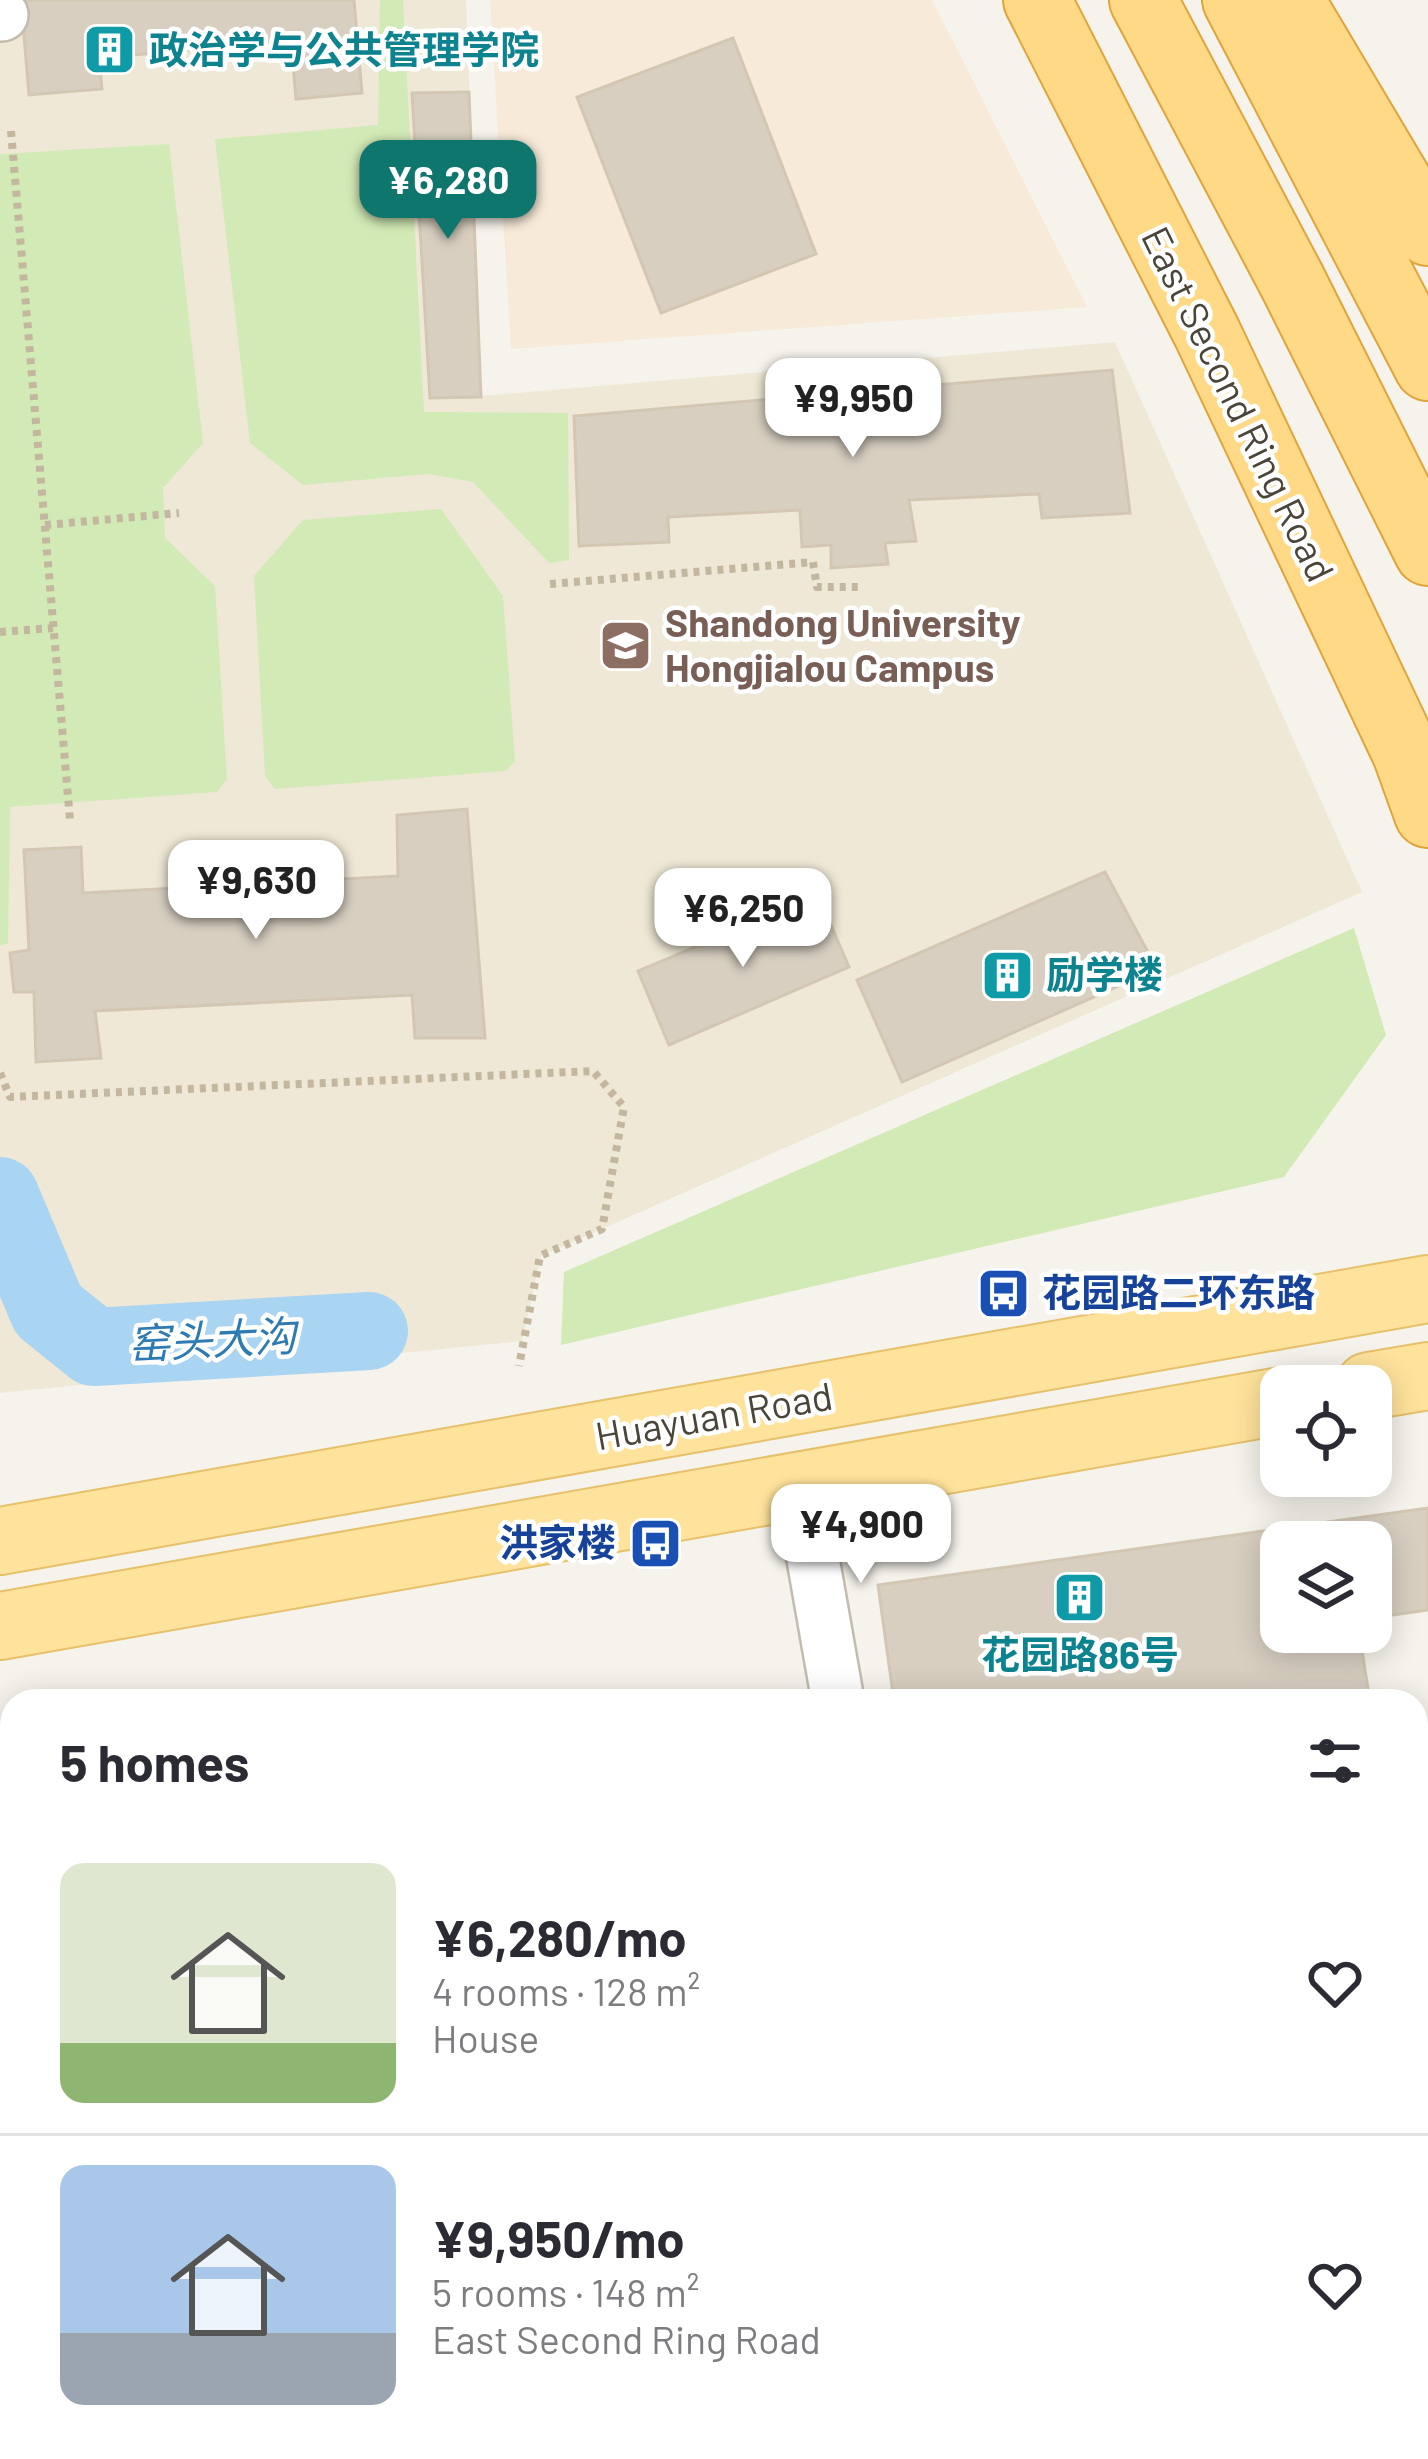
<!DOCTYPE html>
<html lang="en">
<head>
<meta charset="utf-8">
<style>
	body { margin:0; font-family:Barlow,"Noto Sans SC",sans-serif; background:#f7f7f7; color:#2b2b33; height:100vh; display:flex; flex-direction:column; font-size:45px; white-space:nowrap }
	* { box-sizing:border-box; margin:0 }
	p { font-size:39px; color:#7c7c81 }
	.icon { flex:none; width:66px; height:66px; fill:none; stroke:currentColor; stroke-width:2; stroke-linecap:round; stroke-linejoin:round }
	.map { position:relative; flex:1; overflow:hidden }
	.details { position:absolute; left:0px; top:1689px; width:1428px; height:771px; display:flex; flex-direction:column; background:#fff; border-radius:36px 36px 0 0; box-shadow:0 6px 30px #0003 }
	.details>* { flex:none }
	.tools { position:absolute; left:1260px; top:1365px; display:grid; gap:24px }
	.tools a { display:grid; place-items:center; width:132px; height:132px; border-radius:24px; background:#fff; box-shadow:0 6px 30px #0003; font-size:60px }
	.price { position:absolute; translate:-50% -102px; padding:0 27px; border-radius:24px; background:#fff; color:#222; font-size:39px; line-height:78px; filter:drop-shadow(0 3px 6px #0008) }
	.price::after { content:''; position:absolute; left:50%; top:72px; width:36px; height:27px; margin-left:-18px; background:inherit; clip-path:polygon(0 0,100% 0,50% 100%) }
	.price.selected { background:#0f766e; color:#fff }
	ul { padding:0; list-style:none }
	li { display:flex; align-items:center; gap:36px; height:300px; padding:0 60px }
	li+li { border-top:3px solid #e1e1e2 }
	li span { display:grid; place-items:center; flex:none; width:336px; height:240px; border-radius:24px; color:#555 }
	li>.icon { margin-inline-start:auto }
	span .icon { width:144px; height:144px; fill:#fffc; stroke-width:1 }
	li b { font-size:51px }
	h2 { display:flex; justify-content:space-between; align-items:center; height:144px; padding:0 60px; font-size:51px }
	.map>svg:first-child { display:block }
</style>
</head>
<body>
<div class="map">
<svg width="1428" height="2459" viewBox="0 0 1428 2459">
	<rect width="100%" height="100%" fill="#f6f3ec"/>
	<polygon fill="#eae5da" points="12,1999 12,2448 645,2448 645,2459 0,2459 0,2000"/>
	<polygon fill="#f7ead8" points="490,0 932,0 1087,307 511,349"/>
	<polygon fill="#efe8d6" points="0,0 466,0 481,396 1115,342 1362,892 541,1256 522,1341 0,1393"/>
	<g fill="#d2eab5">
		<polygon points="380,0 403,0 424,412 568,413 569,560 549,563 473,482 428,474 303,485 250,443 215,139 378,125"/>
		<polygon points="169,144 203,443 163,488 165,538 215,586 227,779 217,792 10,807 8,943 0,946 0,154"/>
		<polygon points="441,509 503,596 515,761 506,771 275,789 265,776 254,576 303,520"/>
		<polygon points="1354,928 1386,1035 1284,1177 561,1345 564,1272"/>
	</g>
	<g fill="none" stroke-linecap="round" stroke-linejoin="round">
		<g stroke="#a9d4f2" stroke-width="78">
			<polyline points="0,1196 48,1310 94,1347 369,1331"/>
			<polyline points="888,2448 889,2459"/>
		</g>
	</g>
	<g fill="#d8cfc1" stroke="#d3c7b4" stroke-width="3">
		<polygon points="21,0 354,0 362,93 296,99 291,41 99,58 102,89 29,95"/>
		<polygon points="733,38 816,254 661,313 577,97"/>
		<polygon points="469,92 481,397 430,398 412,93"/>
		<polygon points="1112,370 1130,513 1042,518 1039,494 909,500 916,541 885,543 888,564 831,568 831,545 802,547 800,510 668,517 669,542 579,546 574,416"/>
		<polygon points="467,809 485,1038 415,1038 412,995 95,1011 101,1058 36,1062 34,992 14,992 10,953 29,950 24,850 81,847 83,893 398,876 397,815"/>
		<polygon points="1105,872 1157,969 902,1082 857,980"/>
		<polygon points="818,895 849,967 669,1045 638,971"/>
		<polygon points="1428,1508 1428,1610 1371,1618 1371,1542 1281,1542 1281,1632 1359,1632 1370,1701 1220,1701 1218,1691 1150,1701 894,1701 878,1585"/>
		<polygon points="12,1742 12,1982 10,1982 0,1976 0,1746"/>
		<polygon points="1428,1779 1428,1840 1416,1841 1416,1781"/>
		<polygon points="1428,2050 1428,2459 1097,2459 1096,2448 1416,2448 1416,2051"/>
		<polygon points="1428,2153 1428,2326 1416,2326 1416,2154"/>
		<polygon points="12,2288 12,2374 0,2374 0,2289"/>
		<polygon points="1416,2380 1428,2380 1428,2459 1340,2459 1340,2448 1416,2448"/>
		<polygon points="662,2448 752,2448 752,2459 663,2459"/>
		<polygon points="1111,2448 1285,2448 1286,2459 1112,2459"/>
	</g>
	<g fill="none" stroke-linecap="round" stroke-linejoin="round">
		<defs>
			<g id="minor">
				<polyline points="0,15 2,15"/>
				<polyline points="800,1485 838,1701"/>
				<polyline points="1416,1855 1428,1853"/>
				<polyline points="0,2210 12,2210"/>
				<polyline points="271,2448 271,2459"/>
				<polyline points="792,2448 792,2459"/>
				<polyline points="942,2448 942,2459"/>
			</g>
			<g id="primary">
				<polyline points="1369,1386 1428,1376"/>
				<polyline points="0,1541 1428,1289"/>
				<polyline points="0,1626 1281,1401"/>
			</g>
			<g id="trunk">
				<polyline points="1037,0 1207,333 1406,753 1428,814"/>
				<polyline points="1143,0 1292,281 1428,552"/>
				<polyline points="1236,0 1428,367"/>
				<polyline points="1290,0 1428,232"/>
			</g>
		</defs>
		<use href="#minor" stroke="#c2bbae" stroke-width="56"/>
		<use href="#primary" stroke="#e6c16a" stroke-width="70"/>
		<use href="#trunk" stroke="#e0a43c" stroke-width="70"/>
		<g stroke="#c4b79f" stroke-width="8" stroke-dasharray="6 6" stroke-linecap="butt">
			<polyline points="11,131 70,820"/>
			<polyline points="45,525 179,513"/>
			<polyline points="550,584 813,562 817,587 859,587"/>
			<polyline points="0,632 53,628"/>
			<polyline points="0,1073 10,1097 593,1071 624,1107 602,1229 540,1256 519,1366"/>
		</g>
		<use href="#minor" stroke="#fff" stroke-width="51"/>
		<use href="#primary" stroke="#ffe39c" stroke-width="66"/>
		<use href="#trunk" stroke="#ffd985" stroke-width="66"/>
	</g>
	<defs>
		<symbol id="building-square" viewBox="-11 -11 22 22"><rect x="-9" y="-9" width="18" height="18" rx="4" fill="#0f9aa8" stroke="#fff"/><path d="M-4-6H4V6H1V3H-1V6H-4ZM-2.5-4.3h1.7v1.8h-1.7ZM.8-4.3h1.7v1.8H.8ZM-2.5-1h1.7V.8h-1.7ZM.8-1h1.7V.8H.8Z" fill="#fff"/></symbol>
		<symbol id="university-square" viewBox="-11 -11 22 22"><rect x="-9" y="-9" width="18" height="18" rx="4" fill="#8d6e63" stroke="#fff"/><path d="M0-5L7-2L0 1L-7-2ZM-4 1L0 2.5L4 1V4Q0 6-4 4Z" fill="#fff"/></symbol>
		<symbol id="bus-square" viewBox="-11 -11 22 22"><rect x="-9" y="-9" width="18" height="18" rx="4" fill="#1a4fb4" stroke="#fff"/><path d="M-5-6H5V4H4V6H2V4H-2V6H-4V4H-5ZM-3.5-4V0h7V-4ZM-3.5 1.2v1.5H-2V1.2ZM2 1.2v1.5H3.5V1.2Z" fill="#fff"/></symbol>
	</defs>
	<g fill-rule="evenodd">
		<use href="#building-square" x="80" y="20" width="59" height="59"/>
		<use href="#university-square" x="596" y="616" width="59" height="59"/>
		<use href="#building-square" x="978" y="946" width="59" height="59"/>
		<use href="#bus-square" x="974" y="1264" width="59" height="59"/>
		<use href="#bus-square" x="626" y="1514" width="59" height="59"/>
		<use href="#building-square" x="1050" y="1568" width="59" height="59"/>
	</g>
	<g text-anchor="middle" stroke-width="9" stroke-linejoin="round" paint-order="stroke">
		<g font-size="39" font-weight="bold" fill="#0d838f" stroke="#fff" text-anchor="start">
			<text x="149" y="64">政治学与公共管理学院</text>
			<text x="1046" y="989">励学楼</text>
			<text x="1080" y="1669" text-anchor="middle">花园路86号</text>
		</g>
		<g font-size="39" fill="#4b4439" stroke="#fff">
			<text transform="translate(1238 404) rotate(64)" y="14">East Second Ring Road</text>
			<text transform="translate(714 1416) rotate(-10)" y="14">Huayuan Road</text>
		</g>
		<g font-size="39" font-weight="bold" fill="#785e54" stroke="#fff" text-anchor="start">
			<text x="665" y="637">Shandong University<tspan x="665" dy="45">Hongjialou Campus</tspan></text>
		</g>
		<g font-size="39" font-weight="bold" fill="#164399" stroke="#fff" text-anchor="start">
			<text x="1042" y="1307">花园路二环东路</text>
			<text x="616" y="1557" text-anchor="end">洪家楼</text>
		</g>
		<g font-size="42" font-style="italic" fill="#2e7ab2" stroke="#fff">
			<text transform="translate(212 1340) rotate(-3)" y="15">窑头大沟</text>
		</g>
	</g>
</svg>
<div class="tools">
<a><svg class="icon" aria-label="locate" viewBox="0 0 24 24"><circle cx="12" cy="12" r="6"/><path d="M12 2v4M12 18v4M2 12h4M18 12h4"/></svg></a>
<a><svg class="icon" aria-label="layers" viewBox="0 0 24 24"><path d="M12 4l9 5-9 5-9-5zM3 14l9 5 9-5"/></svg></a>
</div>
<b class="price selected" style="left:448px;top:242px">¥6,280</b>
<b class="price" style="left:853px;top:460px">¥9,950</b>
<b class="price" style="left:256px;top:942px">¥9,630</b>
<b class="price" style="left:743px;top:970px">¥6,250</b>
<b class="price" style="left:861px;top:1586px">¥4,900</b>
<section class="details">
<h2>5 homes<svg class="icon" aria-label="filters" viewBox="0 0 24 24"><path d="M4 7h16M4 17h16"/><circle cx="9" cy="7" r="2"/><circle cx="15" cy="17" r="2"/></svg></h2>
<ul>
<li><span style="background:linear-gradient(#dfe7d0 75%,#8fb573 0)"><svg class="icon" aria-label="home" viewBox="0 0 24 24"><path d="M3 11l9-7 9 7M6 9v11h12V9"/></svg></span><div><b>¥6,280/mo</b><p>4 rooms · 128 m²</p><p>House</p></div><svg class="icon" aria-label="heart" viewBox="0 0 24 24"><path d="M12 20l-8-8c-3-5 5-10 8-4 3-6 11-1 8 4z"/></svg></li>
<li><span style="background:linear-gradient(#a9c7e8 70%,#9aa5b1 0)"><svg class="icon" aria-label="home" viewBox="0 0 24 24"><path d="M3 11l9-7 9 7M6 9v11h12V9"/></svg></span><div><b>¥9,950/mo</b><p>5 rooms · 148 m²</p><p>East Second Ring Road</p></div><svg class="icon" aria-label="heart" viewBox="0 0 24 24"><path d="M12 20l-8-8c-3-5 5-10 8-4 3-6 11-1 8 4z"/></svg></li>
</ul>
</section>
</div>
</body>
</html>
